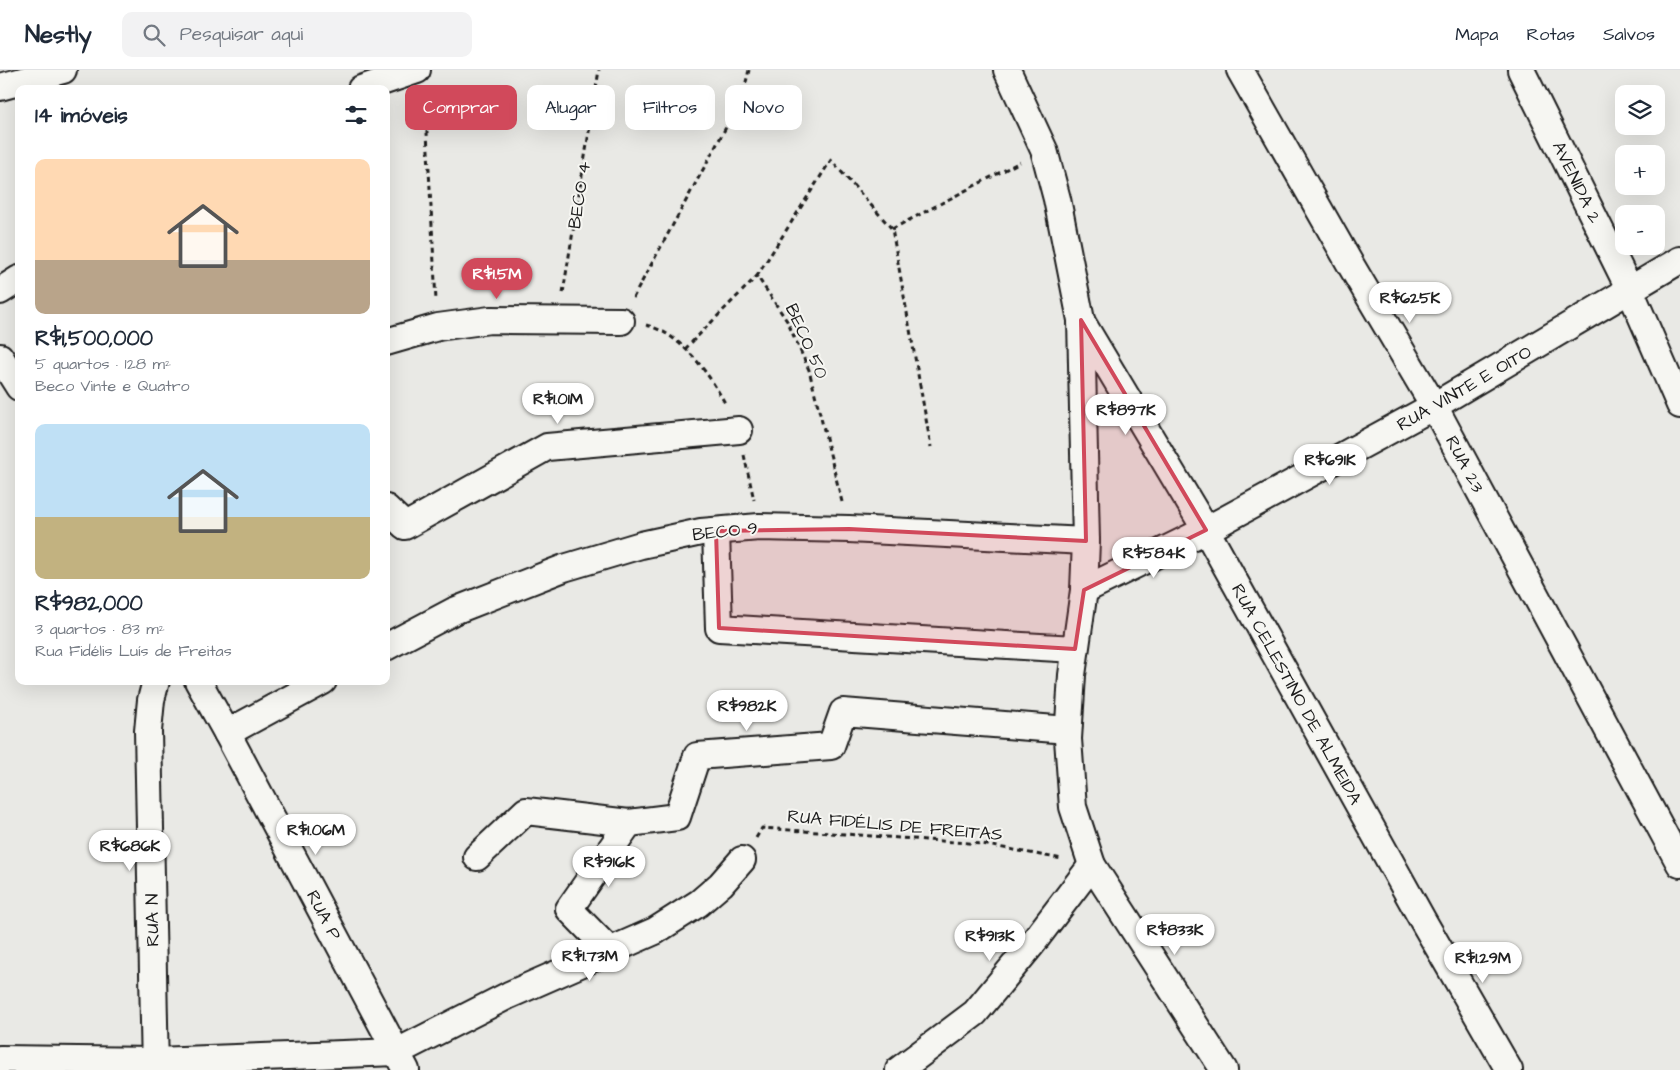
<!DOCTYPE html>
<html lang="pt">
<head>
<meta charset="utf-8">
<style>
	body { margin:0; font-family:"Architects Daughter",sans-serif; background:#f2f2f3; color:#1f2937; height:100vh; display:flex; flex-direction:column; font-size:19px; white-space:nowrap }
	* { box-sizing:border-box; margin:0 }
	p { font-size:16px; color:#747a83 }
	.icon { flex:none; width:28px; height:28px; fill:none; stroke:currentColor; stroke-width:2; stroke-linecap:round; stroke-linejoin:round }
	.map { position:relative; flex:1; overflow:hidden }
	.panel { position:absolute; left:15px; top:15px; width:375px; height:600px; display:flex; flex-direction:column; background:#fff; border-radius:10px; box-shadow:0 5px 20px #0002 }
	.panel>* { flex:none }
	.hud { position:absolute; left:405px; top:15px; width:475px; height:45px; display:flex; gap:10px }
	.fabs { position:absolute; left:1615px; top:15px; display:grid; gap:10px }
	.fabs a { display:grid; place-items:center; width:50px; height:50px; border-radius:10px; background:#fff; box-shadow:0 5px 20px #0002; font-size:25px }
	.price { position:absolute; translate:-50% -42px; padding:0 11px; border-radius:18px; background:#fff; color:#222; font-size:16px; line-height:32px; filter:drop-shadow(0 1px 2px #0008) }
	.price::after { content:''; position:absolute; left:50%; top:30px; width:15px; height:11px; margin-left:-8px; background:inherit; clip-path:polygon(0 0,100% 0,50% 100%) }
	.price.active { background:#d1495b; color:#fff }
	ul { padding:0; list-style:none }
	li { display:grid; align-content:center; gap:10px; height:265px; padding:0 20px }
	li span { display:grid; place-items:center; height:155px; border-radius:10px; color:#555 }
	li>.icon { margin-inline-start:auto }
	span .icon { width:90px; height:90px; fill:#fffc; stroke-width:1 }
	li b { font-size:21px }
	h2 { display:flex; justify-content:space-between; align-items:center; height:60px; padding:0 20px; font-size:21px }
	.chip { padding:0 18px; border-radius:10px; background:#fff; box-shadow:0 5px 20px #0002; font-size:18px; line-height:45px }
	.chip.active { background:#d1495b; color:#fff }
	header { display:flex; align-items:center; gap:30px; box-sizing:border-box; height:70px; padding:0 25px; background:#fff; border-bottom:1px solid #e0e1e3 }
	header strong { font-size:24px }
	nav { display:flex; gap:28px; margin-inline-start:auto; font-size:18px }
	.search { width:350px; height:45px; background:#f2f2f3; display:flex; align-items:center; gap:12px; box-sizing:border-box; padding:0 18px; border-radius:10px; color:#747a83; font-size:19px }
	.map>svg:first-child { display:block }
</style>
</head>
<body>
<header>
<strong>Nestly</strong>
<div class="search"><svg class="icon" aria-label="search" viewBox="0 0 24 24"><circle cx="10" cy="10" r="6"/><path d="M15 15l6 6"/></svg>Pesquisar aqui</div>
<nav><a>Mapa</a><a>Rotas</a><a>Salvos</a></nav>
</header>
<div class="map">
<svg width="1680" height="1000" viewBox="0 0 1680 1000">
	<rect width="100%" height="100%" fill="#e9e9e5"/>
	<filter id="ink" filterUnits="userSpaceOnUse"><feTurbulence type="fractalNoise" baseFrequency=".02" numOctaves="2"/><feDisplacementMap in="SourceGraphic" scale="10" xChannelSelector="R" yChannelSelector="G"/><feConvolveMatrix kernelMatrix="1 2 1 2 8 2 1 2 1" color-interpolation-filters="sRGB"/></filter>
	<g filter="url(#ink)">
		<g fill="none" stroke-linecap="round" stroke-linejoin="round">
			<defs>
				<g id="minor">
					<polyline points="1007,0 1044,80 1057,129 1081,250 1086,471 1084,520 1072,605 1068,669 1073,737 1092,795 1224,1000"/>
					<polyline points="1240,0 1349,192 1434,336 1680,794"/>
					<polyline points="1521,0 1630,220 1680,335"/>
					<polyline points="0,17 63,0"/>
					<polyline points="361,19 417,0"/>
					<polyline points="0,221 19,209"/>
					<polyline points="1081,251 1206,460 1422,849 1509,1000"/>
					<polyline points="386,272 438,257 490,250 621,251"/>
					<polyline points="0,287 19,317"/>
					<polyline points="386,438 405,456 547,377 739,360"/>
					<polyline points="716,461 719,558 1075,579"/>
					<polyline points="1084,520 1206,460 1434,336 1680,190"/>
					<polyline points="386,577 454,541 564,498 641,475 701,462 759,457 849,459 1086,471"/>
					<polyline points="198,611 227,663 406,1000"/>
					<polyline points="227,663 323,611"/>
					<polyline points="477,787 526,741 629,753 677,747 697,686 831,676 843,642 1068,660"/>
					<polyline points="610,881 569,839 629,753"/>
					<polyline points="0,989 155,991 397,982 509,925 655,861 699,833 721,814 742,790"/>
					<polyline points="155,1000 148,661 151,630 156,611"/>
					<polyline points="899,1000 975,943 1032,874 1092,795"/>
				</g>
			</defs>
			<use href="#minor" stroke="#1c1c1c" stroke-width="30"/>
			<g stroke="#1c1c1c" stroke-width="3" stroke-dasharray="5 4" stroke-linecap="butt">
				<polyline points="425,25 436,231"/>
				<polyline points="892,159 1020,92"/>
				<polyline points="563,223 599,0"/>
				<polyline points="633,228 742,28 749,0"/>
				<path d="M 646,255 C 653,257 661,260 667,264 C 693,281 712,309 726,335"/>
				<polyline points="685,279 757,206"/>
				<polyline points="744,385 754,430"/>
				<polyline points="842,432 809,300 787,251 757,206 831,90 892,159 931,377"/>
				<polyline points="756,768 762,758 982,774 1062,789"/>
			</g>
			<use href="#minor" stroke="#f6f6f2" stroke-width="26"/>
		</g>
	</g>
	<path fill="#d1495b" fill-opacity="0.2" stroke="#d1495b" stroke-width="4" stroke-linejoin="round" d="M 1081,250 L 1206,460 L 1084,520 L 1075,579 L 719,558 L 716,461 L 849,459 L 1086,471 Z"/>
	<g text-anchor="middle" stroke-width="4" stroke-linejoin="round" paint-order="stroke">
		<g font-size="18" fill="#1c1c1c" stroke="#f6f6f2">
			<text transform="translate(1577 112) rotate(64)" y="6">AVENIDA 2</text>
			<text transform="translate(579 125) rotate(-81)" y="6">BECO 4</text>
			<text transform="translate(807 271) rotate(66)" y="6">BECO 50</text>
			<text transform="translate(1464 318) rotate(-30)" y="6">RUA VINTE E OITO</text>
			<text transform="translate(1465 394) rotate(62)" y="6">RUA 23</text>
			<text transform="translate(725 461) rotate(-6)" y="6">BECO 9</text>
			<text transform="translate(1297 624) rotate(61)" y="6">RUA CELESTINO DE ALMEIDA</text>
			<text transform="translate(895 755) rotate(5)" y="6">RUA FIDÉLIS DE FREITAS</text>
			<text transform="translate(324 845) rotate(62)" y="6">RUA P</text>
			<text transform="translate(152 850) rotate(-91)" y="6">RUA N</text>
		</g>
	</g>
</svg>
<div class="fabs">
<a><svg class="icon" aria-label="layers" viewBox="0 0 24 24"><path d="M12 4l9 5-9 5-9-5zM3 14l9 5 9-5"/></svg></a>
<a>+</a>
<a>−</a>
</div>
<b class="price active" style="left:497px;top:230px">R$1.5M</b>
<b class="price" style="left:1410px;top:254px">R$625K</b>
<b class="price" style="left:558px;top:355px">R$1.01M</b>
<b class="price" style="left:1126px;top:366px">R$897K</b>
<b class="price" style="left:1330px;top:416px">R$691K</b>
<b class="price" style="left:1154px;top:509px">R$584K</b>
<b class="price" style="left:747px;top:662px">R$982K</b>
<b class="price" style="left:316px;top:786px">R$1.06M</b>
<b class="price" style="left:130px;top:802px">R$686K</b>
<b class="price" style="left:609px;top:818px">R$916K</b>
<b class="price" style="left:1175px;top:886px">R$833K</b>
<b class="price" style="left:990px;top:892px">R$913K</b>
<b class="price" style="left:590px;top:912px">R$1.73M</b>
<b class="price" style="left:1483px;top:914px">R$1.29M</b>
<div class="hud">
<a class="chip active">Comprar</a>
<a class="chip">Alugar</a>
<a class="chip">Filtros</a>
<a class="chip">Novo</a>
</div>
<section class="panel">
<h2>14 imóveis<svg class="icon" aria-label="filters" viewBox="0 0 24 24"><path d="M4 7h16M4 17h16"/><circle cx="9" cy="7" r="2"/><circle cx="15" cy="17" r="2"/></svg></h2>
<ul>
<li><span style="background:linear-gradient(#ffd9b3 65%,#b9a48a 0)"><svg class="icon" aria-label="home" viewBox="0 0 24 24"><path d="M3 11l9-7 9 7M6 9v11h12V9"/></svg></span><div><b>R$1,500,000</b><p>5 quartos · 128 m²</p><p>Beco Vinte e Quatro</p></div></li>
<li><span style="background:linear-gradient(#bfe0f5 60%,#c2b280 0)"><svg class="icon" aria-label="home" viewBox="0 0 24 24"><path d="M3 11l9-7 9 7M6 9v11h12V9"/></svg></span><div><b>R$982,000</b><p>3 quartos · 83 m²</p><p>Rua Fidélis Luís de Freitas</p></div></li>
</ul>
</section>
</div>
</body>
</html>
